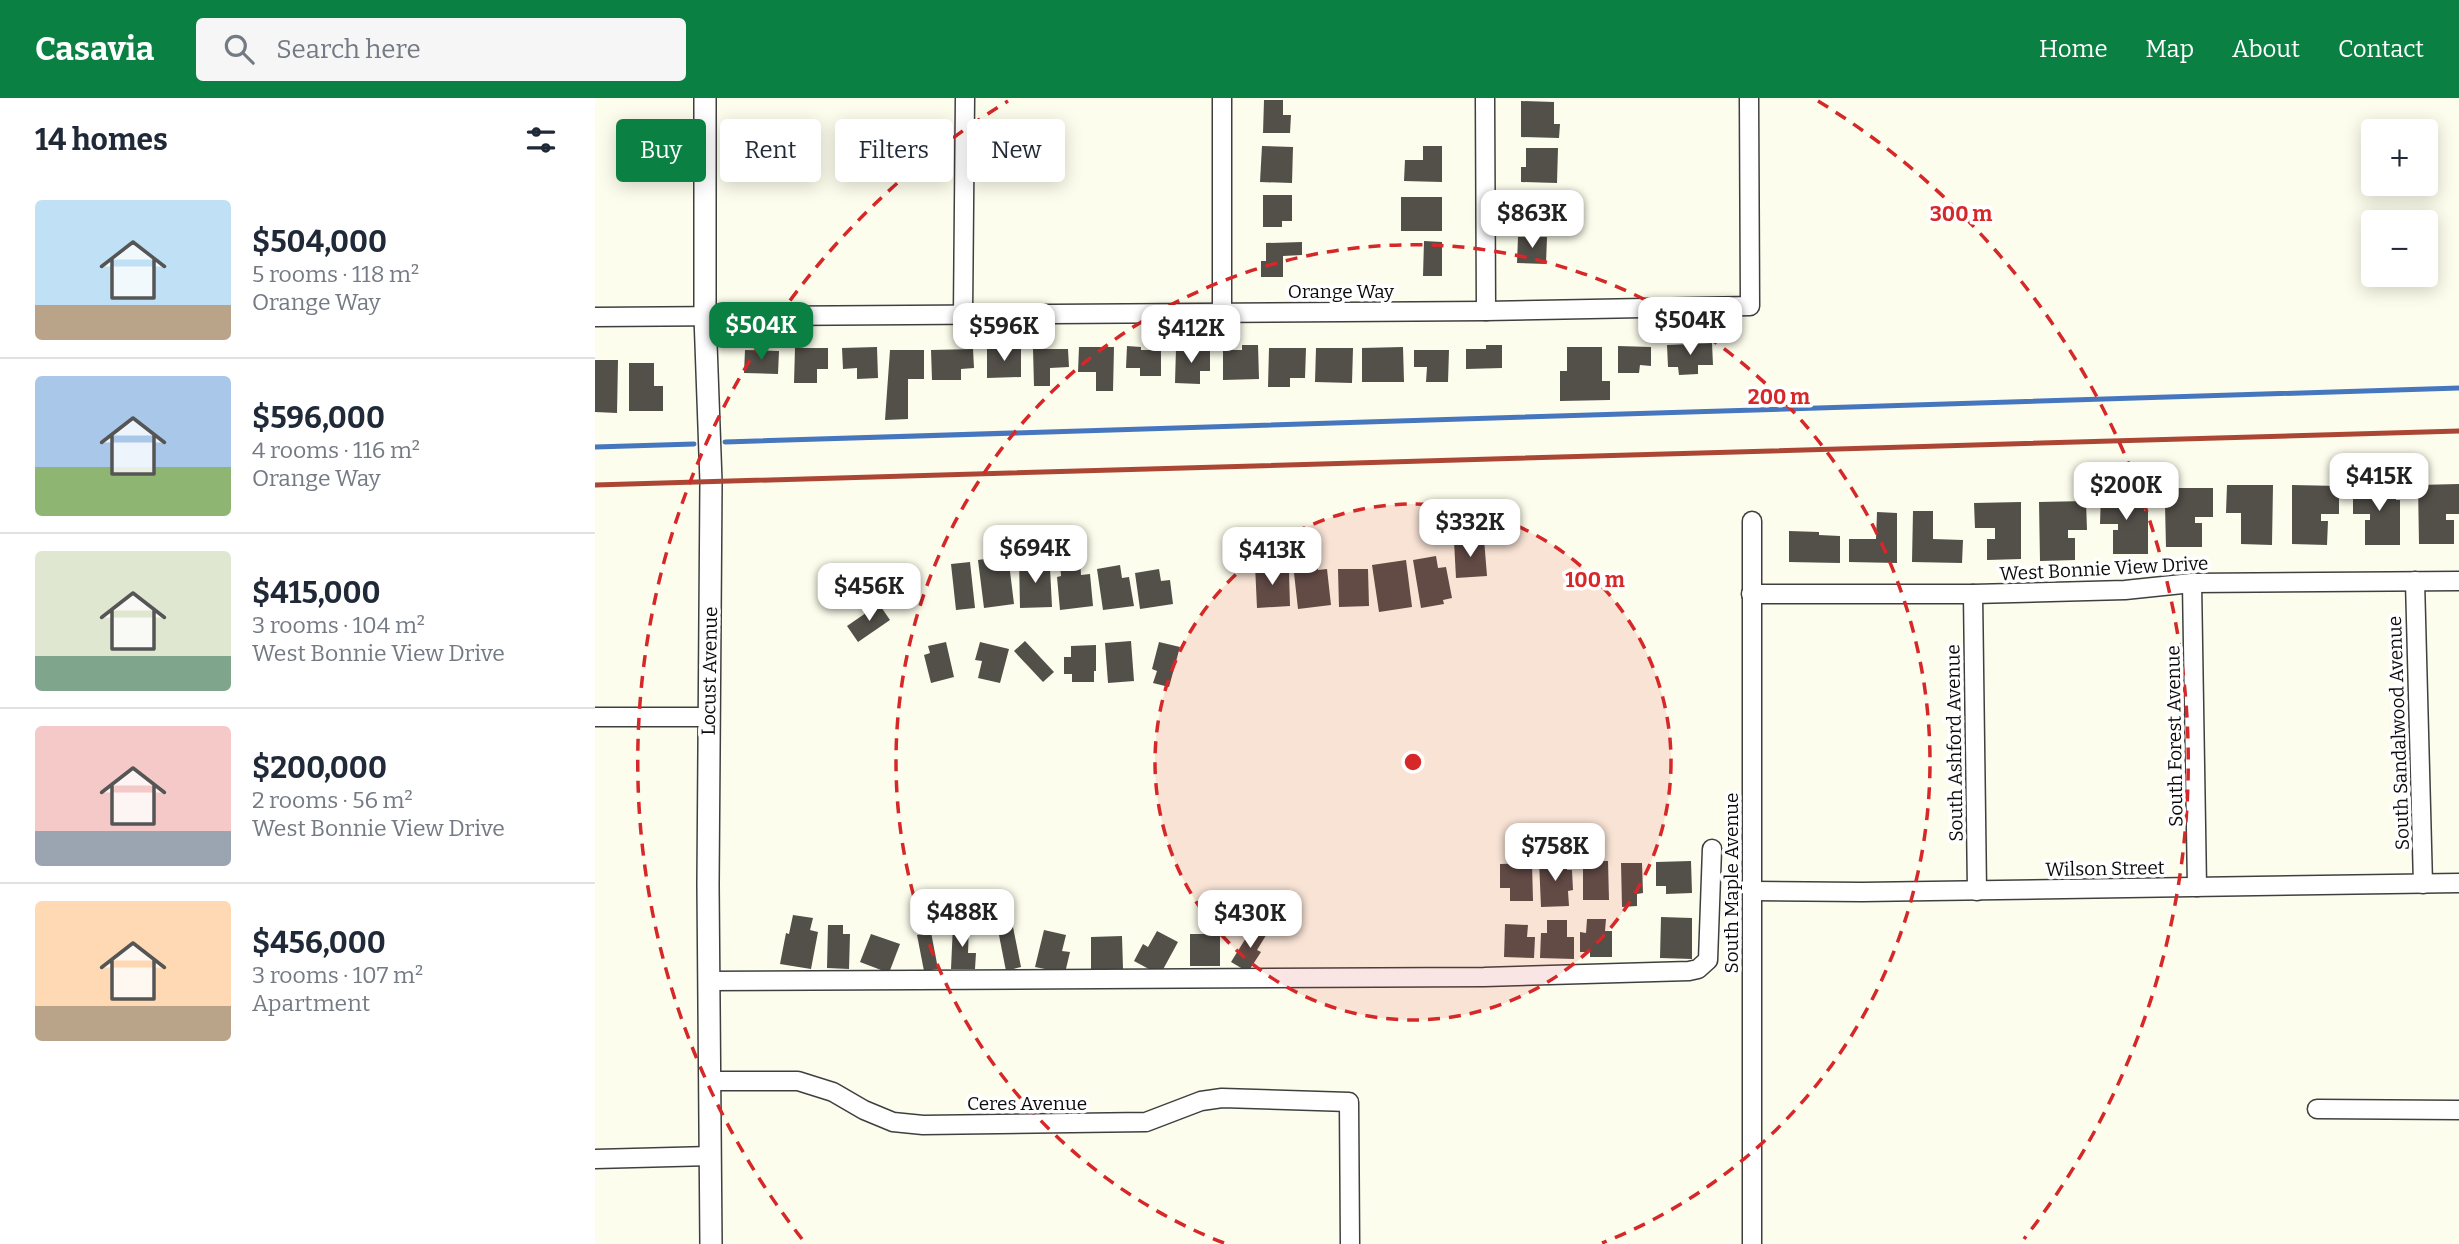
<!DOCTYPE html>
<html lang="en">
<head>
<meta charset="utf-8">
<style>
	body { margin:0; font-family:Bitter,serif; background:#f6f6f7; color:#1f2937; height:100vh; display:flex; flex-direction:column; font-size:26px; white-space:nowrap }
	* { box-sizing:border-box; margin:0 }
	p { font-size:23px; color:#747a83 }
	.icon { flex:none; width:38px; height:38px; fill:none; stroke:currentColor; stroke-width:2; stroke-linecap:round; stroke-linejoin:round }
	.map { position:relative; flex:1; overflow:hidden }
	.side { display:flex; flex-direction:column; background:#fff; width:595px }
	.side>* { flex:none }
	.hud { position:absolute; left:21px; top:21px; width:665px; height:63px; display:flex; gap:14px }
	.buttons { position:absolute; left:1766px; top:21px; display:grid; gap:14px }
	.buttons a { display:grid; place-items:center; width:77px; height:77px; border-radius:7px; background:#fff; box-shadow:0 4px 18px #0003; font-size:35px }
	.price { position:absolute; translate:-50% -60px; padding:0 16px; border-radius:14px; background:#fff; color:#222; font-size:23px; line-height:46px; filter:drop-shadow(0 2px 4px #0008) }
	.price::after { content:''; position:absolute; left:50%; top:42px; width:21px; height:16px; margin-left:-10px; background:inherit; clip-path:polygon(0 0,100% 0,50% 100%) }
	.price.selected { background:#0b8043; color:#fff }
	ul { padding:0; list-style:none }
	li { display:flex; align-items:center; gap:21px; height:175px; padding:0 35px }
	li+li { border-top:2px solid #e0e1e3 }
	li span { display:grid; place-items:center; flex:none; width:196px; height:140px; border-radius:7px; color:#555 }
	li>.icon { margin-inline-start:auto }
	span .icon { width:84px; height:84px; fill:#fffc; stroke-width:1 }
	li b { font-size:30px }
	h2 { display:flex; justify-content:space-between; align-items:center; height:84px; padding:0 35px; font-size:30px }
	.pill { padding:0 24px; border-radius:7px; background:#fff; box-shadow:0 4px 18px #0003; font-size:24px; line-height:63px }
	.pill.selected { background:#0b8043; color:#fff }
	header { display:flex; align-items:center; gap:42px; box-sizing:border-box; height:98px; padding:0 35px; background:#0b8043; color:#fff }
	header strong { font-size:33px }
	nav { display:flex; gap:38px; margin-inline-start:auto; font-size:24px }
	.search { width:490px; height:63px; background:#f6f6f7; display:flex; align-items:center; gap:18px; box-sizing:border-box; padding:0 24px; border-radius:7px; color:#747a83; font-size:26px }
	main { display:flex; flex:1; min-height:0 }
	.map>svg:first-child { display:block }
</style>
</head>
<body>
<header>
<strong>Casavia</strong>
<div class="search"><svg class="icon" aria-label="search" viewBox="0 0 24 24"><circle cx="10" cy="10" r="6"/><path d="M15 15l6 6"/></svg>Search here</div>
<nav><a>Home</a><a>Map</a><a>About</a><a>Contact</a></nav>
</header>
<main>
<section class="side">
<h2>14 homes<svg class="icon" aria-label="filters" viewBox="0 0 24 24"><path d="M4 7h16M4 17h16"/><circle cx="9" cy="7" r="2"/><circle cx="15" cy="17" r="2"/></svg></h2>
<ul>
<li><span style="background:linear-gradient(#bfe0f5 75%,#b9a48a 0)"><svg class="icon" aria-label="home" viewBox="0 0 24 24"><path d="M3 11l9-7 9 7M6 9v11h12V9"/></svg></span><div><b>$504,000</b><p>5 rooms · 118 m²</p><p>Orange Way</p></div></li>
<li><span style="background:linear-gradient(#a9c7e8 65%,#8fb573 0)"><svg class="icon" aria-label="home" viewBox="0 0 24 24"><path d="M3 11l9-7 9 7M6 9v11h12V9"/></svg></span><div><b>$596,000</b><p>4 rooms · 116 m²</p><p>Orange Way</p></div></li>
<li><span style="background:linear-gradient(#dfe7d0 75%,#7fa58c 0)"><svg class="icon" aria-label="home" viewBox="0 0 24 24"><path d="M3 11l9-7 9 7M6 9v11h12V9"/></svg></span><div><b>$415,000</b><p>3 rooms · 104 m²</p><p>West Bonnie View Drive</p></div></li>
<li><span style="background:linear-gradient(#f6c9c9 75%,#9aa5b1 0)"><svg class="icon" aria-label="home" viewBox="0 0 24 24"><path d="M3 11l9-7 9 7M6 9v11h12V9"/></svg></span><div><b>$200,000</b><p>2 rooms · 56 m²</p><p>West Bonnie View Drive</p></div></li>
<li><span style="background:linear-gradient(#ffd9b3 75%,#b9a48a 0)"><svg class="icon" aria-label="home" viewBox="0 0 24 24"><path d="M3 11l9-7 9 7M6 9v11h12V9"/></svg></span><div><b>$456,000</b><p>3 rooms · 107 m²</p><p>Apartment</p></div></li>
</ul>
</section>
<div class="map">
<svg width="1864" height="1146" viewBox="0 0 1864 1146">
	<rect width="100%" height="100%" fill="#fdfded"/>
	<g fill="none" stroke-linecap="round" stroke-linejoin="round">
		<g stroke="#4676be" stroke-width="5">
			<polyline points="130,344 1864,290"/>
			<polyline points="0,349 99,346"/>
		</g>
	</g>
	<g fill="#534f49">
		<polygon points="669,2 688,2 688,17 696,17 695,35 668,35"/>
		<polygon points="926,3 959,4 959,26 965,26 964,40 926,39"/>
		<polygon points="667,48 698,49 697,85 665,84"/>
		<polygon points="828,48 847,48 847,84 809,83 810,62 828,62"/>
		<polygon points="931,50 963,50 962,85 926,84 926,69 931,69"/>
		<polygon points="927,96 969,98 969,119 957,118 956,133 925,131"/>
		<polygon points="668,97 697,97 697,123 687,123 687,129 668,129"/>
		<rect x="806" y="99" width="41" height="34"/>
		<polygon points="923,139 952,139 951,166 922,165"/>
		<polygon points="829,143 847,144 847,178 828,178"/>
		<polygon points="707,144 707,157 688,158 688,179 666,179 666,163 671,163 671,145"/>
		<polygon points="1117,245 1118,267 1103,267 1103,276 1084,277 1083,269 1073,269 1072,247"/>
		<polygon points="647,247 663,247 664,281 628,282 628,252 647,252"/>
		<polygon points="891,247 907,247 907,270 871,271 871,251 891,251"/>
		<polygon points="532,248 546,249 546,252 566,252 566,278 545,278 545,270 531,270"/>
		<polygon points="1023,248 1056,249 1056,268 1045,267 1044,275 1023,275"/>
		<polygon points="282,249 283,280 262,281 262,270 248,271 247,250"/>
		<polygon points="484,249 519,249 518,293 501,293 501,274 483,274"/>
		<polygon points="808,249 809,284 767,284 767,250"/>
		<polygon points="972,249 1007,249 1007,283 1015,283 1015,302 965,303 965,273 972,273"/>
		<polygon points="200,250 233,250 233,271 222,271 222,285 199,285"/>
		<polygon points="581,250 615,251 615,273 605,273 605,286 580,285"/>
		<polygon points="674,250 711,250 710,280 695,280 695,289 673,289"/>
		<polygon points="721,250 758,250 757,285 720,284"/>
		<polygon points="378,251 379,270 366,271 366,282 337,282 336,252"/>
		<polygon points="392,251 426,251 426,279 392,280"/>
		<polygon points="438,251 473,251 474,269 455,270 455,288 439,288"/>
		<polygon points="150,252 184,253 183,276 149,275"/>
		<polygon points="295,252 329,252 329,281 313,281 313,321 290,322"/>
		<polygon points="819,252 854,252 853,284 831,284 832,269 819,269"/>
		<polygon points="0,262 23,262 22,315 0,314"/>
		<polygon points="34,265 59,265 59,288 68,288 68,313 34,313"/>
		<polygon points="1864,386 1864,416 1851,416 1851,422 1859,422 1859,446 1824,446 1823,387"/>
		<polygon points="1632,387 1678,387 1677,447 1646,446 1646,415 1631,415"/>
		<polygon points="1697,387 1744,388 1744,416 1726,416 1726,423 1733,423 1732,447 1697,446"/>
		<polygon points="1758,387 1801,387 1801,402 1805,402 1805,447 1770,447 1770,422 1775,422 1775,416 1758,416"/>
		<polygon points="1575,390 1618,390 1618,419 1600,419 1600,425 1607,425 1607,449 1571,449 1570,407 1575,407"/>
		<polygon points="1506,396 1549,397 1549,413 1553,413 1553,456 1518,456 1518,432 1523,432 1523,426 1505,426"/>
		<polygon points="1491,403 1492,432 1473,432 1473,440 1480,440 1480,462 1445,463 1444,404"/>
		<polygon points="1426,404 1426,461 1392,462 1392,441 1400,441 1400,430 1380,430 1379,405"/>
		<polygon points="1318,413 1338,413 1338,441 1368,442 1367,465 1317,464"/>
		<polygon points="1282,414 1302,415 1302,465 1254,464 1254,441 1281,441"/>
		<polygon points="1194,433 1224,434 1224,437 1245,438 1245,465 1194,464"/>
		<polygon points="889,441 892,478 861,480 859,443"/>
		<polygon points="841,458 843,470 851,469 857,500 848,502 849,506 826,510 818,462"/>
		<polygon points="404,459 405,466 414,465 419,506 389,510 383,462"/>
		<polygon points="722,460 723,472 732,471 736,507 703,511 699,475 704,475 703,463"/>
		<polygon points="446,461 446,470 455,470 457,509 425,510 424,462"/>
		<polygon points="485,461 486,477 495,476 498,508 465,512 462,479 466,478 465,463"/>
		<polygon points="811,462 817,509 784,514 777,467"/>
		<polygon points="375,464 380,510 361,512 356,466"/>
		<polygon points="525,467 527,480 534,479 539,508 508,512 502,471"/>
		<polygon points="660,467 684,467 685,475 694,474 695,508 662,510"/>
		<polygon points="564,471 566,483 575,482 578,506 545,511 540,475"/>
		<polygon points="743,471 773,471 774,508 744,509"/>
		<polygon points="284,506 295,522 263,544 252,528"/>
		<polygon points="430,543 459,574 448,584 419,553"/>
		<polygon points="536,543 539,583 513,585 510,545"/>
		<polygon points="351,544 359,579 336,585 329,557 335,555 333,548"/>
		<polygon points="385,544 414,551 405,585 383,580 387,563 380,562"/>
		<polygon points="564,544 585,549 574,589 558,585 562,573 557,571"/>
		<polygon points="501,547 501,573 499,573 499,584 477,584 477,576 469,576 469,559 476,559 476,548"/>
		<polygon points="971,761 972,772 977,772 978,792 973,793 974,808 946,809 944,763"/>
		<polygon points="988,763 1013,763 1014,802 988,802"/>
		<polygon points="1096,763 1097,795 1071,796 1071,788 1061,788 1061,764"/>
		<polygon points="937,765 938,803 915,803 915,790 905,790 905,766"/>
		<polygon points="1026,765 1047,765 1048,795 1042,796 1042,808 1027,809"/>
		<polygon points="198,817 218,820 215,832 223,834 216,871 185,866 191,835 194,836"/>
		<polygon points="1066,819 1097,820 1097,861 1065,860"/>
		<polygon points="992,821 1011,821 1010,833 1017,833 1017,859 995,859 995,854 985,854 985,834 991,835"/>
		<polygon points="952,822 972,822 972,839 979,839 979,861 945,860 946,835 952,835"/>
		<polygon points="358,826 374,827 373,855 381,855 380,871 356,871"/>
		<polygon points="910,826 933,827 932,839 940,839 939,860 909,859"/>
		<polygon points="233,827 248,827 248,836 255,836 254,871 232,870"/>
		<polygon points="418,829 426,869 411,873 403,832"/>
		<polygon points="665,829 673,834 662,852 666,854 653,874 636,864 654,835 659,838"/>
		<polygon points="449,832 471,837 467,853 475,854 470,875 440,869"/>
		<polygon points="562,833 583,844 565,877 539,863 548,846 553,849"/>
		<polygon points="336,834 343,871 329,873 322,837"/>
		<polygon points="276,836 305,846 294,875 265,864"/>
		<rect x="595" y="836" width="30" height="32"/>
		<polygon points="527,838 528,871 496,871 496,839"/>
	</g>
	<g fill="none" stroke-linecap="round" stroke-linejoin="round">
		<defs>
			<g id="minor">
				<polyline points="627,0 627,215"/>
				<polyline points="890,0 891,213"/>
				<polyline points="368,216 370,0"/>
				<polyline points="0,219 891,213 1155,208 1154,0"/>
				<polyline points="1157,423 1157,1146"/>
				<polyline points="1820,483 1828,786"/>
				<polyline points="1597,485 1602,789"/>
				<polyline points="1156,496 1378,496 1530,492 1597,485 1864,483"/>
				<polyline points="1378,496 1382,793"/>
				<polyline points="0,619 113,619"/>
				<polyline points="1157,793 1267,794 1864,785"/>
				<polyline points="114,883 889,879 1094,873 1103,871 1113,862 1117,751"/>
				<polyline points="116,983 203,983 238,994 269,1012 298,1024 328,1027 551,1024 606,1003 627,1000 754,1004 755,1146"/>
				<polyline points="1722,1011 1864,1012"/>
				<polyline points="0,1061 116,1058"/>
			</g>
			<polyline id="tertiary" points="110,0 110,218 116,384 113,787 116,1146"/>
		</defs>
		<use href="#minor" stroke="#3f3f3f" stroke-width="21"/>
		<use href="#tertiary" stroke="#3f3f3f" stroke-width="24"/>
		<use href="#minor" stroke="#fff" stroke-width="18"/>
		<use href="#tertiary" stroke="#fff" stroke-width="21"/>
		<polyline stroke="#ac4634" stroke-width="5" points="0,387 1864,333"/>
	</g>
	<circle cx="818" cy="664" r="258" fill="#d62828" fill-opacity=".12"/>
	<g fill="none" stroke="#d62828" stroke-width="3.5" stroke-dasharray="12 9">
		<circle cx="818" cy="664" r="258"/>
		<path d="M629 1145A517 517 0 1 1 1007 1145"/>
		<path d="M207 1141A775 775 0 0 1 413 3M1223 3A775 775 0 0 1 1429 1141"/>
	</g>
	<g text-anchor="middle" stroke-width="7" stroke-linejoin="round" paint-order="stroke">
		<g font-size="19" fill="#0c0c0c" stroke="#fff">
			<text x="746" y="200">Orange Way</text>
			<text transform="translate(1509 470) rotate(-3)" y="7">West Bonnie View Drive</text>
			<text transform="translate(114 573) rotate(-89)" y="7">Locust Avenue</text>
			<text transform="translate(1803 635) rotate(-92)" y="7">South Sandalwood Avenue</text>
			<text transform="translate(1579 638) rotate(-91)" y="7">South Forest Avenue</text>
			<text transform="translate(1359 645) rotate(-91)" y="7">South Ashford Avenue</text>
			<text transform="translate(1510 770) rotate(-1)" y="7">Wilson Street</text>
			<text transform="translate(1136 785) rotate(-90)" y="7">South Maple Avenue</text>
			<text x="432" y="1012">Ceres Avenue</text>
		</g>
	</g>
	<circle cx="818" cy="664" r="10" fill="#d62828" stroke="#fff" stroke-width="3.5"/>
	<g font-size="21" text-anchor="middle" font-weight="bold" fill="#d62828" stroke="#fff" stroke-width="7" stroke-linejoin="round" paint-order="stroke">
		<text x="1366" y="123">300 m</text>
		<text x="1184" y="306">200 m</text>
		<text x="1000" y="489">100 m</text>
	</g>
</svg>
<div class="buttons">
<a>+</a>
<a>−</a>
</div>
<b class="price" style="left:937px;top:152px">$863K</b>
<b class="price" style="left:1095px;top:259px">$504K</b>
<b class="price selected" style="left:166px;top:264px">$504K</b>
<b class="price" style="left:409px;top:265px">$596K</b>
<b class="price" style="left:596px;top:267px">$412K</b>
<b class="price" style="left:1784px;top:415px">$415K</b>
<b class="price" style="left:1531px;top:424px">$200K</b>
<b class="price" style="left:875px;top:461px">$332K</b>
<b class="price" style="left:440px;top:487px">$694K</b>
<b class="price" style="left:677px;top:489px">$413K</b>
<b class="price" style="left:274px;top:525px">$456K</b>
<b class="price" style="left:960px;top:785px">$758K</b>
<b class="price" style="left:367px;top:851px">$488K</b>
<b class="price" style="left:655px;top:852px">$430K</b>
<div class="hud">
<a class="pill selected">Buy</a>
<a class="pill">Rent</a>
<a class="pill">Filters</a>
<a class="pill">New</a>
</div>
</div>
</main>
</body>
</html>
